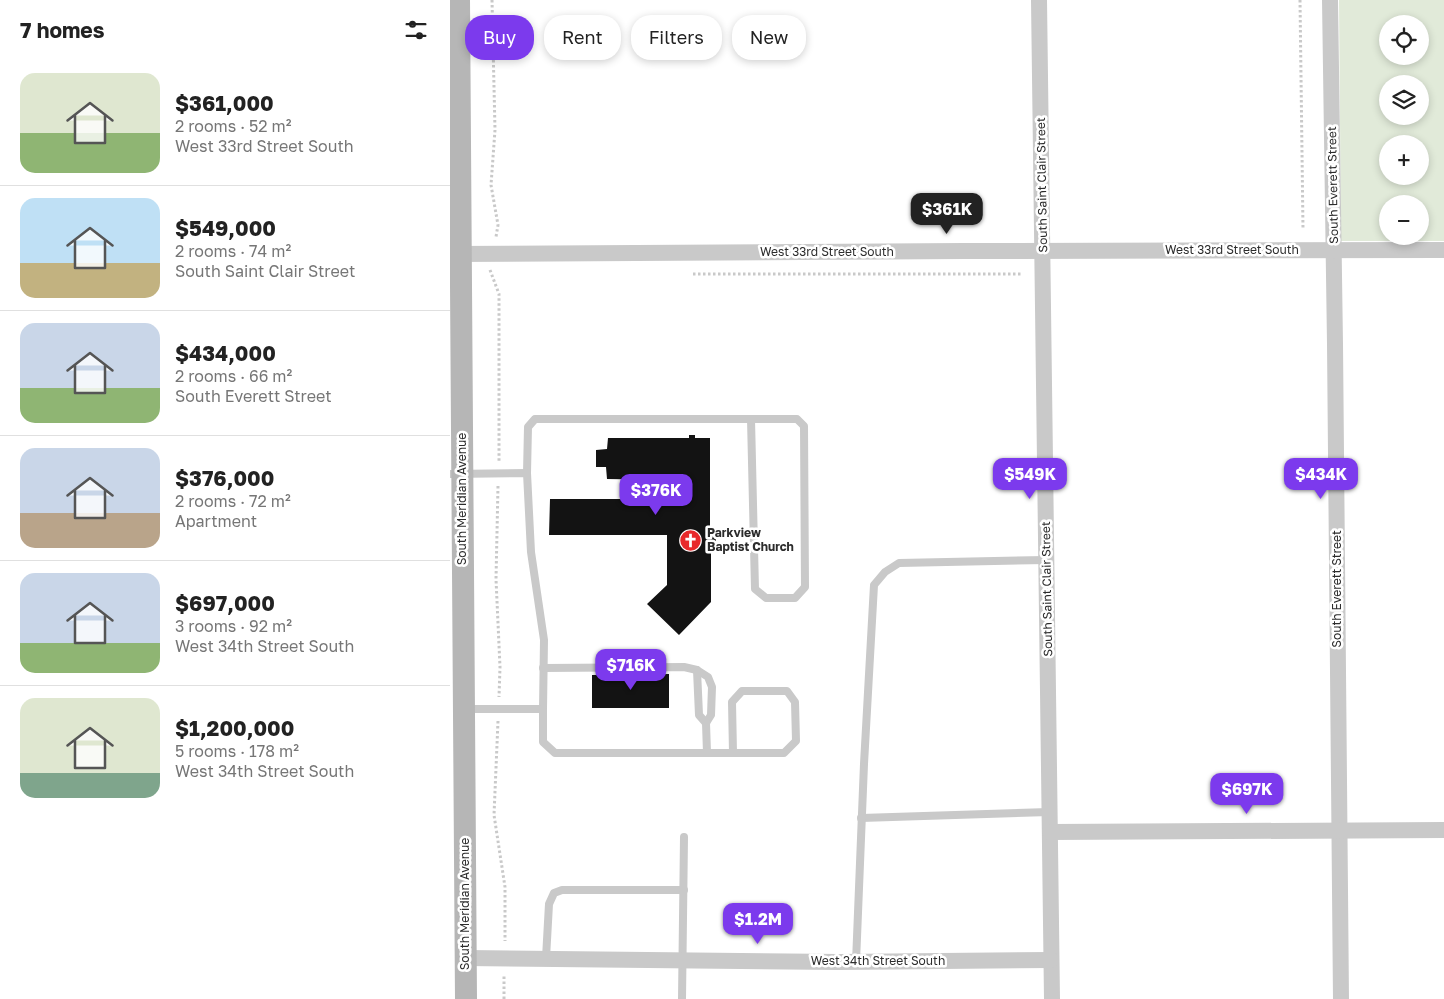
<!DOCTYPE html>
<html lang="en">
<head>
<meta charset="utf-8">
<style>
	body { margin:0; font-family:"Golos Text",sans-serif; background:#f6f6f6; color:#222; height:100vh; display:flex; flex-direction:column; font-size:19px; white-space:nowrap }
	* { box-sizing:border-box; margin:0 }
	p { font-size:16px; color:#767676 }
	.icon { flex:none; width:28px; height:28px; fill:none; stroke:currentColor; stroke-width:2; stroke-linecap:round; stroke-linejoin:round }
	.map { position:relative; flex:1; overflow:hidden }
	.drawer { display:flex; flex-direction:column; background:#fff; width:450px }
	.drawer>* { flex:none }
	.guide { position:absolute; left:15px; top:15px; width:475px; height:45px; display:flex; gap:10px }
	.fabs { position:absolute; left:929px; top:15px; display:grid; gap:10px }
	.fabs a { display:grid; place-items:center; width:50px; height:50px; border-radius:50%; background:#fff; box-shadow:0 2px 8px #0003; font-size:25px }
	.price { position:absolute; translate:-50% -42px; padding:0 11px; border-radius:10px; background:#7c3aed; color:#fff; font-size:16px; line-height:32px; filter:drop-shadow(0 1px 2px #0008) }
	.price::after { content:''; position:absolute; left:50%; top:30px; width:15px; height:11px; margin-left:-8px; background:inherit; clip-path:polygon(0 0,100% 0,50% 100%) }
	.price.selected { background:#222; color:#fff }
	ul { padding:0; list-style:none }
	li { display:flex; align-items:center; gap:15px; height:125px; padding:0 20px }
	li+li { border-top:1px solid #e0e0e0 }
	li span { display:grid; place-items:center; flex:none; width:140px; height:100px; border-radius:15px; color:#555 }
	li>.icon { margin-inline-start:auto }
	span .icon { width:60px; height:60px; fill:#fffc; stroke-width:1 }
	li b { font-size:21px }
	h2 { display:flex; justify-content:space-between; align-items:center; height:60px; padding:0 20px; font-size:21px }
	.pill { padding:0 18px; border-radius:20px; background:#fff; box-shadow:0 2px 8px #0003; font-size:18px; line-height:45px }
	.pill.selected { background:#7c3aed; color:#fff }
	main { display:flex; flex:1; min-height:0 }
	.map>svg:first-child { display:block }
</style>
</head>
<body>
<main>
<section class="drawer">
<h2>7 homes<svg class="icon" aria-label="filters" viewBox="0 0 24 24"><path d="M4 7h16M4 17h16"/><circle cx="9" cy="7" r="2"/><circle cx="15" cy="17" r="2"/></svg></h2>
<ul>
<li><span style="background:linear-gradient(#dfe7d0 60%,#8fb573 0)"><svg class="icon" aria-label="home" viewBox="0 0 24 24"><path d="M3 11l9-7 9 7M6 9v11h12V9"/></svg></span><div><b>$361,000</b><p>2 rooms · 52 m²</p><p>West 33rd Street South</p></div></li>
<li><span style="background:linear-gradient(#bfe0f5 65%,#c2b280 0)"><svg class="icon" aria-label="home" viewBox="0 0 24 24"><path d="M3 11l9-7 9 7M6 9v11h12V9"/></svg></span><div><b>$549,000</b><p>2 rooms · 74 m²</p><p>South Saint Clair Street</p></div></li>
<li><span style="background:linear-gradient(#c9d6e8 65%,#8fb573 0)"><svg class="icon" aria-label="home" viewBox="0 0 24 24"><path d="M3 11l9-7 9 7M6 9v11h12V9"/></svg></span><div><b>$434,000</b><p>2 rooms · 66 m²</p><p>South Everett Street</p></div></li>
<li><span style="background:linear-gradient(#c9d6e8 65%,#b9a48a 0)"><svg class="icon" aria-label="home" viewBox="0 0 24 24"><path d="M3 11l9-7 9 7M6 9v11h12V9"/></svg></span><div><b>$376,000</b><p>2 rooms · 72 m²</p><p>Apartment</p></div></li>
<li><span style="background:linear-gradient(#c9d6e8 70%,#8fb573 0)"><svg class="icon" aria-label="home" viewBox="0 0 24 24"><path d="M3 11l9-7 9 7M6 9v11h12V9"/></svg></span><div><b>$697,000</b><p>3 rooms · 92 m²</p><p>West 34th Street South</p></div></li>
<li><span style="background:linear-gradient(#dfe7d0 75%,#7fa58c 0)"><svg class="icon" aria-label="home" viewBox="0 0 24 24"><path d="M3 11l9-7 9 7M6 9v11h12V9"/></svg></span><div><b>$1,200,000</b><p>5 rooms · 178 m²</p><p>West 34th Street South</p></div></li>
</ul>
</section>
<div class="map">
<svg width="994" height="999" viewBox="0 0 994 999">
	<rect width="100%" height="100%" fill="#fff"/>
	<path fill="#e1ead9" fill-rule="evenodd" d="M 889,0 L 994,0 L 994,241 L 891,241 ZM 938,24 L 970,24 L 970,56 L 938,56 ZM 938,84 L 970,84 L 970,116 L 938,116 ZM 938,144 L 970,144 L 970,176 L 938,176 ZM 938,204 L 970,204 L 970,236 L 938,236 Z"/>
	<g fill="#131313">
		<polygon points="239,435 245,435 245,438 260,438 260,528 266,529 266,544 261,544 261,602 229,635 197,604 217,585 217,535 99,535 100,499 218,499 217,480 157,479 156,467 146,467 146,450 157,449 158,438 239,438"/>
		<polygon points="219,674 219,708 142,708 142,675"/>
	</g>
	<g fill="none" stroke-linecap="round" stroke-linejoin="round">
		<g stroke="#c9c9c9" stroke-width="3" stroke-dasharray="2.5 2.5" stroke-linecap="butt">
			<polyline points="42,0 45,130 41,185 48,225 46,237"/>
			<polyline points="850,0 853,229"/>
			<polyline points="40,270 49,294 49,462"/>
			<polyline points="243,274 572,274"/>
			<polyline points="48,486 46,579 50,667 49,697"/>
			<polyline points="48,721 44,815 55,887 55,941"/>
			<polyline points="54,999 54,975"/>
		</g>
		<g stroke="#c9c9c9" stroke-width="8">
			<polyline points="77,473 78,427 85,419 347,419 354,426 355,587 345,598 316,598 305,589 301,419"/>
			<polyline points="0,474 77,473 81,552 94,640 93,709 16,709"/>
			<polyline points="93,668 234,667 247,670 258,677 262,687 261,715 256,723 257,753"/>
			<polyline points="247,670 249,715 256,723"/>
			<polyline points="93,709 93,742 105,753 334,753 346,741 345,702 337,691 292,691 282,702 283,753"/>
			<polyline points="411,818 599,812"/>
			<polyline points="96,958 99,904 104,893 112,890 234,890"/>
			<polyline points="406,962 414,764 424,585 435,572 449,563 596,560"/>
			<polyline points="232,999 234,837"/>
		</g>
		<g stroke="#c9c9c9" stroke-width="16">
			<polyline points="589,0 602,999"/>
			<polyline points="880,0 885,344 891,999"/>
			<polyline points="1,254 514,251 994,250"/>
			<polyline points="600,832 994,830"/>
			<polyline points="16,958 389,962 601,960"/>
		</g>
		<polyline stroke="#b6b6b6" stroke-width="22" points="9,0 16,999"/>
	</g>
	<defs>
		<symbol id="church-disc" viewBox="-11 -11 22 22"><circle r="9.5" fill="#e8292b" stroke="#fff"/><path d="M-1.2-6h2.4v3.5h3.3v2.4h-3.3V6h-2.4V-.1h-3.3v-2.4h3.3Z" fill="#fff"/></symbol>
	</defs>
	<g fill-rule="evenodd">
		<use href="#church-disc" x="228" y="528" width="25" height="25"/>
	</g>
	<g text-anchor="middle" stroke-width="5" stroke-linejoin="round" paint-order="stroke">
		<g font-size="12" fill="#2c2c2c" stroke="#fff">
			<text transform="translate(592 185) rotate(-91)" y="4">South Saint Clair Street</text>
			<text transform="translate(883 185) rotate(-91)" y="4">South Everett Street</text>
			<text x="782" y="254">West 33rd Street South</text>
			<text x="377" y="256">West 33rd Street South</text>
			<text transform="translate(12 499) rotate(-90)" y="4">South Meridian Avenue</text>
			<text transform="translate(597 589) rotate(-91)" y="4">South Saint Clair Street</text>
			<text transform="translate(887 589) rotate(-90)" y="4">South Everett Street</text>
			<text transform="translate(15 904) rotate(-90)" y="4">South Meridian Avenue</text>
			<text x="428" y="965">West 34th Street South</text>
		</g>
		<g font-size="12" font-weight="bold" fill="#2c2c2c" stroke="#fff" text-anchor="start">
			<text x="257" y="537">Parkview<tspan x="257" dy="14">Baptist Church</tspan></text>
		</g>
	</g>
</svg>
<div class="fabs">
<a><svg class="icon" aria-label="locate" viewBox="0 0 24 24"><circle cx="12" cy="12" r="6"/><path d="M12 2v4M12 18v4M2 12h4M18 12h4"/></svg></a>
<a><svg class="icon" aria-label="layers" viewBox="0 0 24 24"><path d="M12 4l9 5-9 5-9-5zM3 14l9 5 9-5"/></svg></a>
<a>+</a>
<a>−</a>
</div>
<b class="price selected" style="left:497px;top:235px">$361K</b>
<b class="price" style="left:580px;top:500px">$549K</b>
<b class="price" style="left:871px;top:500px">$434K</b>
<b class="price" style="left:206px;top:516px">$376K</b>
<b class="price" style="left:181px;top:691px">$716K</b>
<b class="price" style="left:797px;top:815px">$697K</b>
<b class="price" style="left:308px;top:945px">$1.2M</b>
<div class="guide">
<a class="pill selected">Buy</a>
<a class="pill">Rent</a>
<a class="pill">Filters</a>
<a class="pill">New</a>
</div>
</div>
</main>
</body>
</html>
